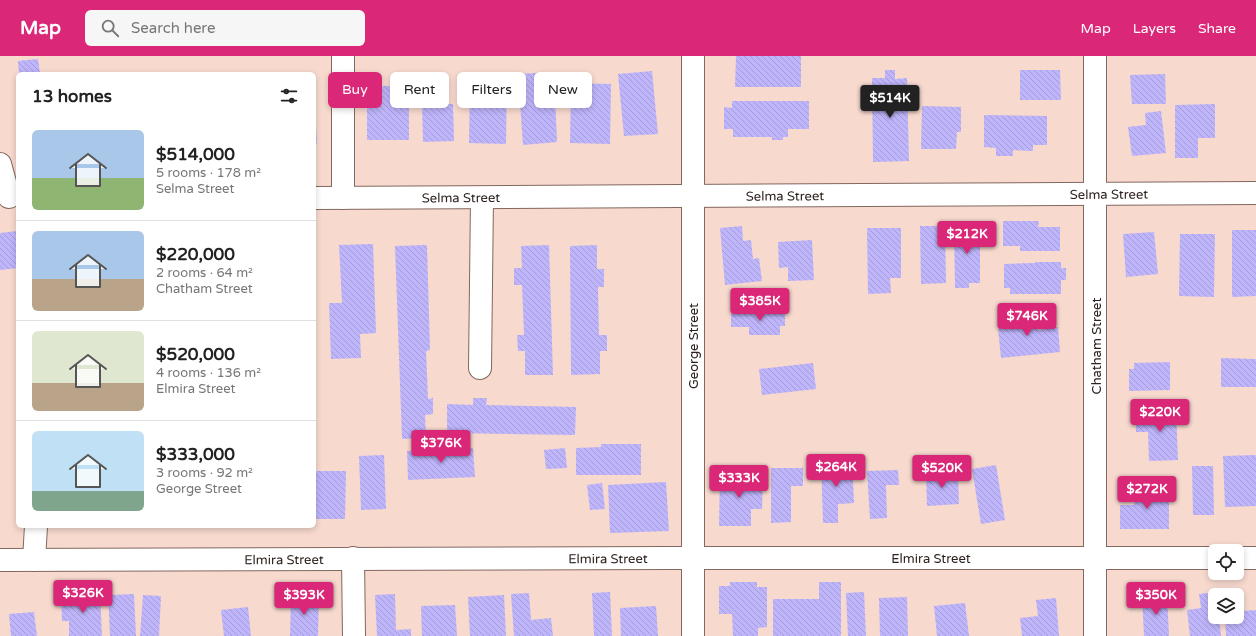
<!DOCTYPE html>
<html lang="en">
<head>
<meta charset="utf-8">
<style>
	body { margin:0; font-family:"Varela Round",sans-serif; background:#f6f6f6; color:#222; height:100vh; display:flex; flex-direction:column; font-size:15px; white-space:nowrap }
	* { box-sizing:border-box; margin:0 }
	p { font-size:13px; color:#767676 }
	.icon { flex:none; width:22px; height:22px; fill:none; stroke:currentColor; stroke-width:2; stroke-linecap:round; stroke-linejoin:round }
	.map { position:relative; flex:1; overflow:hidden }
	.side { position:absolute; left:16px; top:16px; width:300px; height:456px; display:flex; flex-direction:column; background:#fff; border-radius:6px; box-shadow:0 2px 6px #0003 }
	.side>* { flex:none }
	.banner { position:absolute; left:328px; top:16px; width:380px; height:36px; display:flex; gap:8px }
	.tools { position:absolute; left:1208px; top:488px; display:grid; gap:8px }
	.tools a { display:grid; place-items:center; width:36px; height:36px; border-radius:6px; background:#fff; box-shadow:0 2px 6px #0003; font-size:20px }
	.price { position:absolute; translate:-50% -34px; padding:0 9px; border-radius:4px; background:#db2777; color:#fff; font-size:13px; line-height:26px; filter:drop-shadow(0 1px 2px #0008) }
	.price::after { content:''; position:absolute; left:50%; top:24px; width:12px; height:9px; margin-left:-6px; background:inherit; clip-path:polygon(0 0,100% 0,50% 100%) }
	.price.active { background:#222; color:#fff }
	ul { padding:0; list-style:none }
	li { display:flex; align-items:center; gap:12px; height:100px; padding:0 16px }
	li+li { border-top:1px solid #e0e0e0 }
	li span { display:grid; place-items:center; flex:none; width:112px; height:80px; border-radius:6px; color:#555 }
	li>.icon { margin-inline-start:auto }
	span .icon { width:48px; height:48px; fill:#fffc; stroke-width:1 }
	li b { font-size:17px }
	h2 { display:flex; justify-content:space-between; align-items:center; height:48px; padding:0 16px; font-size:17px }
	.pill { padding:0 14px; border-radius:6px; background:#fff; box-shadow:0 2px 6px #0003; font-size:14px; line-height:36px }
	.pill.active { background:#db2777; color:#fff }
	header { display:flex; align-items:center; gap:24px; box-sizing:border-box; height:56px; padding:0 20px; background:#db2777; color:#fff }
	header strong { font-size:19px }
	nav { display:flex; gap:22px; margin-inline-start:auto; font-size:14px }
	.search { width:280px; height:36px; background:#f6f6f6; display:flex; align-items:center; gap:10px; box-sizing:border-box; padding:0 14px; border-radius:6px; color:#767676; font-size:15px }
	.map>svg:first-child { display:block }
</style>
</head>
<body>
<header>
<strong>Map</strong>
<div class="search"><svg class="icon" aria-label="search" viewBox="0 0 24 24"><circle cx="10" cy="10" r="6"/><path d="M15 15l6 6"/></svg>Search here</div>
<nav><a>Map</a><a>Layers</a><a>Share</a></nav>
</header>
<div class="map">
<svg width="1256" height="580" viewBox="0 0 1256 580">
	<defs>
		<pattern id="building-back-hatch" width="6" height="6" patternUnits="userSpaceOnUse"><rect width="6" height="6" fill="#bfb5fb"/><path d="M-1 5l2 2M0 0l6 6M5-1l2 2" fill="none" stroke="#a49bd7"/></pattern>
	</defs>
	<rect width="100%" height="100%" fill="#f7d9ce"/>
	<g fill="url(#building-back-hatch)">
		<polygon points="736,0 801,0 801,31 735,31"/>
		<polygon points="38,3 40,18 19,18 18,5"/>
		<polygon points="885,14 895,14 895,23 907,22 909,105 873,106 872,22 885,22"/>
		<polygon points="1020,14 1060,14 1061,44 1020,44"/>
		<polygon points="652,15 658,78 624,80 618,18"/>
		<polygon points="470,16 507,16 506,88 469,87"/>
		<polygon points="554,16 557,86 523,89 518,18"/>
		<polygon points="1165,18 1166,48 1132,48 1130,19"/>
		<polygon points="571,27 611,28 610,88 570,87"/>
		<rect x="367" y="30" width="42" height="54"/>
		<polygon points="314,35 317,88 314,88"/>
		<polygon points="732,45 809,45 809,73 788,73 788,81 783,81 783,84 772,84 772,81 733,81 733,73 724,73 724,51 732,52"/>
		<polygon points="453,48 454,85 423,86 422,49"/>
		<polygon points="1215,48 1215,82 1198,82 1198,102 1175,102 1175,49"/>
		<polygon points="922,50 961,51 961,76 957,76 956,93 921,93"/>
		<polygon points="1161,55 1166,97 1132,100 1128,71 1146,69 1145,57"/>
		<polygon points="984,59 1047,60 1047,89 1033,89 1033,95 1013,94 1013,100 996,100 996,92 984,91"/>
		<polygon points="1003,165 1039,165 1038,171 1060,171 1060,195 1020,195 1020,190 1003,190"/>
		<polygon points="954,169 980,169 980,227 969,227 969,232 955,232"/>
		<polygon points="742,170 743,185 751,184 753,203 759,202 762,225 725,229 720,172"/>
		<polygon points="920,170 945,170 946,227 921,228"/>
		<polygon points="867,172 901,172 901,222 890,222 891,237 868,238"/>
		<polygon points="1232,174 1256,174 1256,240 1232,241"/>
		<polygon points="17,175 18,212 0,214 0,177"/>
		<polygon points="1154,176 1158,218 1126,221 1123,178"/>
		<polygon points="1180,178 1215,178 1214,241 1179,240"/>
		<polygon points="812,184 814,224 788,225 788,211 779,212 778,186"/>
		<polygon points="373,188 376,277 360,278 361,302 331,303 329,247 342,247 339,189"/>
		<polygon points="427,189 430,294 426,295 428,343 433,342 433,358 425,359 426,382 402,383 395,190"/>
		<polygon points="549,189 553,319 525,319 525,295 518,295 517,279 524,279 522,229 514,229 514,212 522,212 521,190"/>
		<polygon points="597,189 597,213 604,213 604,231 598,231 599,279 607,279 607,295 600,295 600,318 571,319 570,190"/>
		<polygon points="1035,206 1061,206 1061,212 1066,212 1066,224 1061,224 1061,238 1010,238 1010,232 1004,232 1004,208 1035,207"/>
		<polygon points="744,255 785,255 785,270 780,270 780,279 749,279 749,271 731,271 731,258 745,258"/>
		<polygon points="1036,255 1038,274 1058,271 1060,296 1001,302 998,273 1010,272 1009,258"/>
		<polygon points="1221,302 1256,303 1256,331 1221,331"/>
		<polygon points="1170,306 1170,334 1129,335 1129,313 1134,313 1134,307"/>
		<polygon points="813,307 816,333 762,339 759,313"/>
		<polygon points="473,342 487,342 486,349 576,351 575,379 447,377 447,348 473,349"/>
		<polygon points="1176,354 1178,404 1149,405 1148,376 1136,376 1136,355"/>
		<polygon points="601,388 641,388 641,419 576,419 576,392 601,391"/>
		<polygon points="473,392 475,421 408,424 407,395"/>
		<polygon points="565,392 567,412 546,413 544,394"/>
		<polygon points="384,399 386,453 361,454 359,400"/>
		<polygon points="1256,399 1256,450 1225,451 1223,400"/>
		<polygon points="852,404 854,447 838,448 838,467 823,467 821,405"/>
		<polygon points="996,409 1005,464 981,468 972,413"/>
		<polygon points="1192,410 1213,410 1214,459 1193,459"/>
		<polygon points="771,412 803,412 803,430 791,430 791,466 771,467"/>
		<polygon points="898,414 899,429 886,429 887,462 870,463 867,415"/>
		<polygon points="316,415 346,415 345,463 315,463"/>
		<polygon points="958,416 959,448 927,450 926,418"/>
		<polygon points="720,418 763,419 762,453 751,453 751,470 719,470"/>
		<polygon points="666,426 669,475 610,477 608,429"/>
		<polygon points="602,427 605,453 590,454 587,429"/>
		<polygon points="1169,430 1169,473 1120,473 1120,449 1134,449 1133,434 1141,434 1141,431"/>
		<polygon points="730,526 757,526 757,531 767,531 767,571 758,572 758,580 733,580 732,558 719,558 719,530 730,530"/>
		<polygon points="819,526 841,526 841,580 773,580 773,543 819,543"/>
		<polygon points="610,536 612,580 594,580 592,537"/>
		<polygon points="864,536 866,580 848,580 846,537"/>
		<polygon points="1216,536 1215,561 1219,561 1221,580 1190,580 1187,554 1201,552 1199,538"/>
		<polygon points="100,537 102,580 69,580 69,565 62,565 61,539"/>
		<polygon points="529,537 531,564 551,562 553,580 514,580 511,538"/>
		<polygon points="134,538 136,580 110,580 108,539"/>
		<polygon points="395,538 396,574 411,573 411,580 377,580 375,539"/>
		<polygon points="143,539 161,540 159,580 140,580"/>
		<polygon points="504,539 506,580 470,580 468,541"/>
		<polygon points="1167,539 1169,580 1144,580 1142,540"/>
		<polygon points="291,540 319,541 318,580 290,580"/>
		<polygon points="907,541 908,580 880,580 879,542"/>
		<polygon points="1056,542 1059,580 1022,580 1020,562 1038,560 1036,544"/>
		<polygon points="1237,545 1243,545 1243,555 1256,554 1256,580 1226,580 1225,561 1237,561"/>
		<polygon points="965,547 969,580 937,580 934,550"/>
		<polygon points="455,549 457,580 422,580 421,550"/>
		<polygon points="656,550 658,580 621,580 620,552"/>
		<polygon points="248,551 251,580 224,580 221,554"/>
		<polygon points="34,556 37,580 11,580 9,558"/>
	</g>
	<g fill="none" stroke-linecap="round" stroke-linejoin="round">
		<defs>
			<g id="minor">
				<polyline points="343,0 343,142"/>
				<polyline points="693,0 693,580"/>
				<polyline points="0,108 9,141"/>
				<path id="s1" d="M 314,142 L 1256,137"/>
				<polyline points="480,312 482,142"/>
				<polyline points="353,502 354,580"/>
				<polyline points="1237,502 1256,502"/>
				<path id="s2" d="M 0,504 L 670,502 L 1215,502"/>
				<polyline points="34,504 36,470"/>
				<polyline points="1095,580 1095,0"/>
			</g>
		</defs>
		<use href="#minor" stroke="#82685f" stroke-width="24"/>
		<use href="#minor" stroke="#fff" stroke-width="22"/>
	</g>
	<g text-anchor="middle" stroke-width="3.5" stroke-linejoin="round" paint-order="stroke">
		<g font-size="13" fill="#2c211d" stroke="#fff">
			<text dy="5" stroke="none"><textPath href="#s1" startOffset="795">Selma Street</textPath></text>
			<text dy="5" stroke="none"><textPath href="#s1" startOffset="471">Selma Street</textPath></text>
			<text dy="5" stroke="none"><textPath href="#s1" startOffset="147">Selma Street</textPath></text>
			<text transform="translate(693 290) rotate(-90)" y="5">George Street</text>
			<text transform="translate(1096 290) rotate(-90)" y="5">Chatham Street</text>
			<text dy="5" stroke="none"><textPath href="#s2" startOffset="608">Elmira Street</textPath></text>
			<text dy="5" stroke="none"><textPath href="#s2" startOffset="931">Elmira Street</textPath></text>
			<text dy="5" stroke="none"><textPath href="#s2" startOffset="284">Elmira Street</textPath></text>
		</g>
	</g>
</svg>
<div class="tools">
<a><svg class="icon" aria-label="locate" viewBox="0 0 24 24"><circle cx="12" cy="12" r="6"/><path d="M12 2v4M12 18v4M2 12h4M18 12h4"/></svg></a>
<a><svg class="icon" aria-label="layers" viewBox="0 0 24 24"><path d="M12 4l9 5-9 5-9-5zM3 14l9 5 9-5"/></svg></a>
</div>
<b class="price active" style="left:890px;top:63px">$514K</b>
<b class="price" style="left:967px;top:199px">$212K</b>
<b class="price" style="left:760px;top:266px">$385K</b>
<b class="price" style="left:1027px;top:281px">$746K</b>
<b class="price" style="left:1160px;top:377px">$220K</b>
<b class="price" style="left:441px;top:408px">$376K</b>
<b class="price" style="left:836px;top:432px">$264K</b>
<b class="price" style="left:942px;top:433px">$520K</b>
<b class="price" style="left:739px;top:443px">$333K</b>
<b class="price" style="left:1147px;top:454px">$272K</b>
<b class="price" style="left:83px;top:558px">$326K</b>
<b class="price" style="left:304px;top:560px">$393K</b>
<b class="price" style="left:1156px;top:560px">$350K</b>
<div class="banner">
<a class="pill active">Buy</a>
<a class="pill">Rent</a>
<a class="pill">Filters</a>
<a class="pill">New</a>
</div>
<section class="side">
<h2>13 homes<svg class="icon" aria-label="filters" viewBox="0 0 24 24"><path d="M4 7h16M4 17h16"/><circle cx="9" cy="7" r="2"/><circle cx="15" cy="17" r="2"/></svg></h2>
<ul>
<li><span style="background:linear-gradient(#a9c7e8 60%,#8fb573 0)"><svg class="icon" aria-label="home" viewBox="0 0 24 24"><path d="M3 11l9-7 9 7M6 9v11h12V9"/></svg></span><div><b>$514,000</b><p>5 rooms · 178 m²</p><p>Selma Street</p></div></li>
<li><span style="background:linear-gradient(#a9c7e8 60%,#b9a48a 0)"><svg class="icon" aria-label="home" viewBox="0 0 24 24"><path d="M3 11l9-7 9 7M6 9v11h12V9"/></svg></span><div><b>$220,000</b><p>2 rooms · 64 m²</p><p>Chatham Street</p></div></li>
<li><span style="background:linear-gradient(#dfe7d0 65%,#b9a48a 0)"><svg class="icon" aria-label="home" viewBox="0 0 24 24"><path d="M3 11l9-7 9 7M6 9v11h12V9"/></svg></span><div><b>$520,000</b><p>4 rooms · 136 m²</p><p>Elmira Street</p></div></li>
<li><span style="background:linear-gradient(#bfe0f5 75%,#7fa58c 0)"><svg class="icon" aria-label="home" viewBox="0 0 24 24"><path d="M3 11l9-7 9 7M6 9v11h12V9"/></svg></span><div><b>$333,000</b><p>3 rooms · 92 m²</p><p>George Street</p></div></li>
</ul>
</section>
</div>
</body>
</html>
